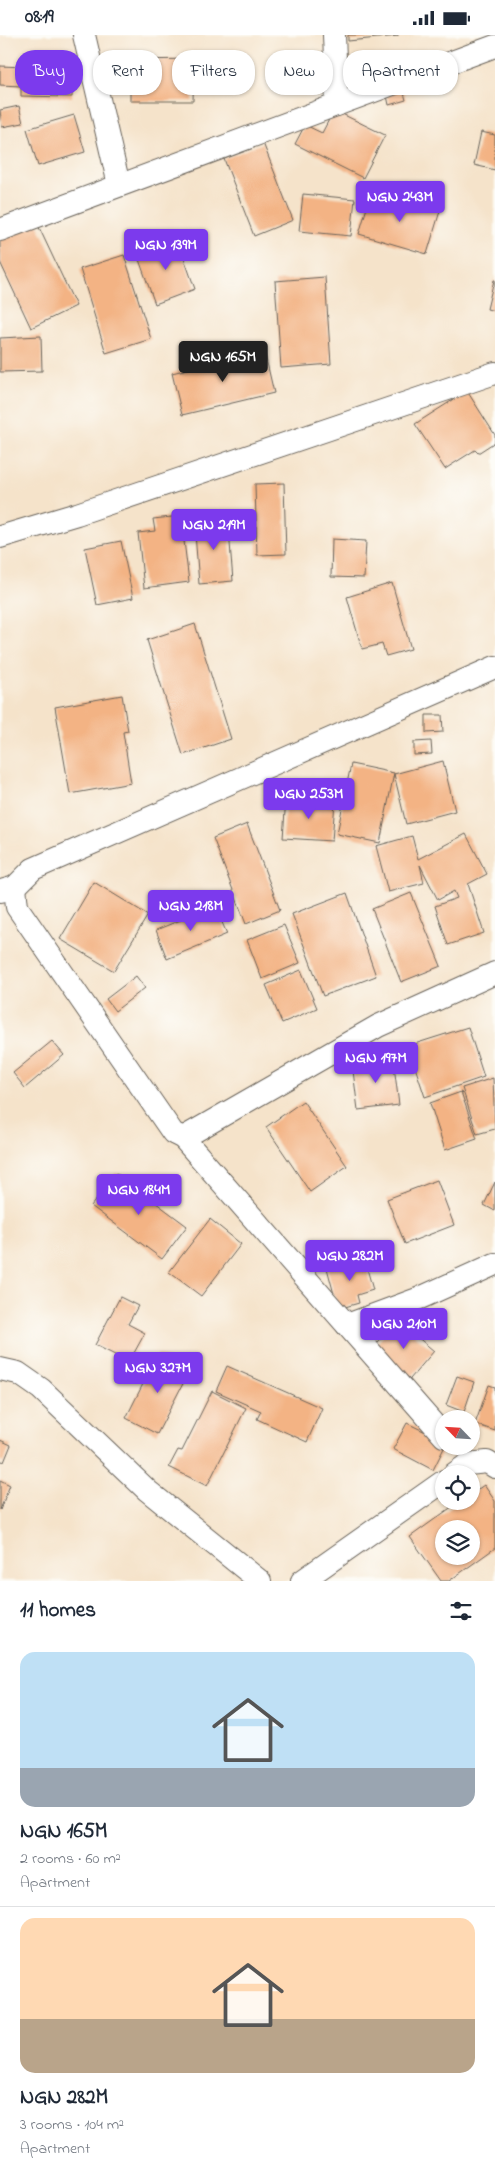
<!DOCTYPE html>
<html lang="en">
<head>
<meta charset="utf-8">
<style>
	body { margin:0; font-family:"Indie Flower",sans-serif; background:#f2f2f3; color:#1f2937; height:100vh; display:flex; flex-direction:column; font-size:19px; white-space:nowrap }
	* { box-sizing:border-box; margin:0 }
	p { font-size:16px; color:#747a83 }
	.icon { flex:none; width:28px; height:28px; fill:none; stroke:currentColor; stroke-width:2; stroke-linecap:round; stroke-linejoin:round }
	.map { position:relative; height:1546px; overflow:hidden }
	.side { display:flex; flex-direction:column; background:#fff; flex:1 }
	.side>* { flex:none }
	.banner { position:absolute; left:15px; top:15px; width:465px; height:45px; display:flex; gap:10px }
	.needle { width:32px; rotate:295deg }
	.tools { position:absolute; left:435px; top:1375px; display:grid; gap:10px }
	.tools a { display:grid; place-items:center; width:45px; height:45px; border-radius:50%; background:#fff; box-shadow:0 1px 4px #0004; font-size:25px }
	.price { position:absolute; translate:-50% -42px; padding:0 11px; border-radius:5px; background:#7c3aed; color:#fff; font-size:16px; line-height:32px; filter:drop-shadow(0 1px 2px #0008) }
	.price::after { content:''; position:absolute; left:50%; top:30px; width:15px; height:11px; margin-left:-8px; background:inherit; clip-path:polygon(0 0,100% 0,50% 100%) }
	.price.active { background:#222; color:#fff }
	ul { padding:0; list-style:none }
	li { display:grid; align-content:center; gap:10px; height:265px; padding:0 20px }
	li+li { border-top:1px solid #e0e1e3 }
	li span { display:grid; place-items:center; height:155px; border-radius:15px; color:#555 }
	li>.icon { margin-inline-start:auto }
	span .icon { width:90px; height:90px; fill:#fffc; stroke-width:1 }
	li b { font-size:21px }
	h2 { display:flex; justify-content:space-between; align-items:center; height:60px; padding:0 20px; font-size:21px }
	.tag { padding:0 18px; border-radius:20px; background:#fff; box-shadow:0 1px 4px #0004; font-size:18px; line-height:45px }
	.tag.active { background:#7c3aed; color:#fff }
	.status { display:flex; justify-content:space-between; align-items:center; height:35px; padding:0 25px; background:#fff; direction:ltr }
	.status svg { height:14px; fill:currentColor }
	.map>svg:first-child { display:block }
</style>
</head>
<body>
<div class="status"><b>08:19</b><svg viewBox="0 0 49 12"><path d="M0 12V9h3v3zM5 12V6h3v6zM10 12V3h3v9zM15 12V0h3v12zM26 1h20v11H26zM47 4h2v5h-2z"/></svg></div>
<div class="map">
<svg width="495" height="1546" viewBox="0 0 495 1546">
	<rect width="100%" height="100%" fill="#fdfcf7"/>
	<filter id="ink" filterUnits="userSpaceOnUse"><feTurbulence type="fractalNoise" baseFrequency=".02" numOctaves="2"/><feDisplacementMap in="SourceGraphic" scale="10" xChannelSelector="R" yChannelSelector="G"/><feConvolveMatrix kernelMatrix="1 2 1 2 8 2 1 2 1" color-interpolation-filters="sRGB"/></filter>
	<filter id="wash" filterUnits="userSpaceOnUse"><feTurbulence type="fractalNoise" baseFrequency=".0096" numOctaves="4" result="noise"/><feDisplacementMap in="SourceGraphic" scale="20" xChannelSelector="R" yChannelSelector="G"/><feGaussianBlur stdDeviation="1.12" result="paint"/><feColorMatrix in="noise" values="0 0 0 0 0 0 0 0 0 0 0 0 0 0 0 0 0 1.4 0 .05"/><feComposite in="paint" operator="in"/></filter>
	<g filter="url(#wash)">
		<rect width="100%" height="100%" fill="#f5e3ca"/>
		<g id="blocks">
			<g fill="#f3b384" fill-rule="evenodd">
				<polygon points="348,0 398,0 398,1 348,6"/>
				<polygon points="194,24 193,66 130,66 130,25"/>
				<polygon points="306,25 308,47 274,50 272,28"/>
				<polygon points="0,31 73,34 72,62 21,61 21,51 0,50"/>
				<polygon points="402,51 406,65 389,70 386,56"/>
				<polygon points="19,71 23,88 2,92 0,75"/>
				<polygon points="334,75 385,100 363,143 295,109 305,90 322,98"/>
				<polygon points="74,80 85,117 38,131 27,94"/>
				<polygon points="481,97 495,100 495,135 474,130"/>
				<polygon points="263,108 293,185 254,201 224,124"/>
				<polygon points="372,156 440,176 427,219 359,199"/>
				<polygon points="303,159 355,164 351,201 299,196"/>
				<polygon points="36,186 76,271 31,293 0,227 0,203"/>
				<polygon points="177,203 195,254 155,269 137,219"/>
				<polygon points="124,220 151,304 106,318 80,234"/>
				<polygon points="325,242 331,329 281,333 275,246"/>
				<polygon points="494,245 495,245 495,276 487,274"/>
				<polygon points="41,301 42,336 0,337 0,303"/>
				<polygon points="264,315 274,358 182,380 172,338"/>
				<polygon points="467,356 495,400 495,407 478,418 475,415 445,434 415,389"/>
				<polygon points="284,448 286,519 257,520 255,449"/>
				<polygon points="181,481 189,547 144,553 138,498 155,496 153,484"/>
				<polygon points="228,483 233,546 199,549 194,486"/>
				<polygon points="332,504 366,506 364,543 331,542"/>
				<polygon points="121,506 133,563 97,570 85,513"/>
				<polygon points="392,548 411,614 386,621 382,609 362,614 347,562"/>
				<polygon points="195,589 231,704 183,720 147,605"/>
				<polygon points="122,660 128,696 123,697 131,748 70,759 55,672"/>
				<polygon points="426,680 442,680 443,697 426,698"/>
				<polygon points="431,706 432,719 414,720 414,707"/>
				<polygon points="443,726 455,776 406,789 394,739"/>
				<polygon points="351,729 394,738 380,808 337,799"/>
				<polygon points="286,763 335,767 332,806 283,803"/>
				<polygon points="247,789 280,875 246,889 213,803"/>
				<polygon points="466,799 487,839 468,849 484,898 448,910 435,871 457,863 454,856 438,865 420,830 424,848 388,857 376,811 412,801 418,824"/>
				<polygon points="94,847 148,880 114,936 60,904"/>
				<polygon points="347,858 376,941 323,961 292,879"/>
				<polygon points="411,858 441,931 401,947 372,874"/>
				<polygon points="215,871 227,899 167,924 156,895"/>
				<polygon points="284,890 300,928 262,944 247,905"/>
				<polygon points="301,935 317,973 282,988 266,950"/>
				<polygon points="136,941 145,953 115,976 106,964"/>
				<polygon points="468,992 484,1042 425,1062 408,1011"/>
				<polygon points="52,1006 64,1020 25,1053 13,1038"/>
				<polygon points="393,1023 399,1070 358,1075 352,1028"/>
				<polygon points="493,1043 495,1094 477,1099 462,1053"/>
				<polygon points="461,1057 477,1104 445,1115 430,1068"/>
				<polygon points="303,1066 347,1131 310,1157 266,1092"/>
				<polygon points="116,1138 187,1191 162,1224 91,1171"/>
				<polygon points="437,1145 454,1190 405,1209 387,1164"/>
				<polygon points="495,1147 495,1176 484,1170"/>
				<polygon points="210,1184 241,1209 201,1261 169,1237"/>
				<polygon points="364,1223 373,1255 357,1260 359,1268 338,1274 327,1233"/>
				<polygon points="120,1262 138,1271 128,1289 145,1298 129,1327 95,1310"/>
				<polygon points="397,1285 434,1316 410,1344 373,1313"/>
				<polygon points="158,1319 190,1335 157,1399 126,1383"/>
				<polygon points="227,1331 322,1373 307,1407 257,1384 261,1376 216,1356"/>
				<polygon points="457,1341 474,1347 464,1377 446,1370"/>
				<polygon points="489,1350 495,1352 495,1396 475,1389"/>
				<polygon points="212,1356 246,1373 207,1451 169,1432 178,1415 182,1416"/>
				<polygon points="407,1388 444,1406 445,1411 433,1435 393,1414"/>
				<polygon points="0,1405 11,1410 4,1427 0,1425"/>
				<polygon points="0,1445 10,1450 0,1475"/>
				<path d="M 484,1450 L 495,1466 L 495,1513 L 449,1546 L 441,1546 L 410,1502 L 460,1466 L 471,1466 L 471,1459 ZM 444,1494 L 471,1494 L 471,1521 L 444,1521 Z"/>
			</g>
		</g>
	</g>
	<g filter="url(#ink)">
		<use href="#blocks" fill-opacity="0" stroke="#686259" stroke-width="1"/>
		<g fill="none" stroke-linecap="round" stroke-linejoin="round">
			<defs>
				<g id="minor">
					<polyline points="84,0 119,150"/>
					<polyline points="334,0 337,70"/>
					<polyline points="0,195 495,11"/>
					<polyline points="0,502 77,479 495,338"/>
					<polyline points="15,852 17,872 173,1098 183,1103 444,1401"/>
					<polyline points="1,856 15,852 33,834 495,632"/>
					<polyline points="183,1103 378,991 495,938"/>
					<polyline points="347,1290 420,1263 495,1229"/>
					<polyline points="0,1334 18,1338 41,1354 148,1456 260,1546"/>
					<polyline points="454,1439 468,1429 487,1427 495,1432"/>
					<polyline points="302,1546 444,1446"/>
				</g>
			</defs>
			<use href="#minor" stroke="#686259" stroke-width="24"/>
			<use href="#minor" stroke="#fff" stroke-width="22"/>
		</g>
	</g>
</svg>
<div class="tools">
<a><svg class="needle" viewBox="-14 -14 28 28"><path d="M0-13l5 13h-10z" fill="#e53935"/><path d="M0 13l5-13h-10z" fill="#747a83"/></svg></a>
<a><svg class="icon" aria-label="locate" viewBox="0 0 24 24"><circle cx="12" cy="12" r="6"/><path d="M12 2v4M12 18v4M2 12h4M18 12h4"/></svg></a>
<a><svg class="icon" aria-label="layers" viewBox="0 0 24 24"><path d="M12 4l9 5-9 5-9-5zM3 14l9 5 9-5"/></svg></a>
</div>
<b class="price" style="left:400px;top:188px">NGN 243M</b>
<b class="price" style="left:166px;top:236px">NGN 139M</b>
<b class="price active" style="left:223px;top:348px">NGN 165M</b>
<b class="price" style="left:214px;top:516px">NGN 219M</b>
<b class="price" style="left:309px;top:785px">NGN 253M</b>
<b class="price" style="left:191px;top:897px">NGN 218M</b>
<b class="price" style="left:376px;top:1049px">NGN 197M</b>
<b class="price" style="left:139px;top:1181px">NGN 184M</b>
<b class="price" style="left:350px;top:1247px">NGN 282M</b>
<b class="price" style="left:404px;top:1315px">NGN 210M</b>
<b class="price" style="left:158px;top:1359px">NGN 327M</b>
<div class="banner">
<a class="tag active">Buy</a>
<a class="tag">Rent</a>
<a class="tag">Filters</a>
<a class="tag">New</a>
<a class="tag">Apartment</a>
</div>
</div>
<section class="side">
<h2>11 homes<svg class="icon" aria-label="filters" viewBox="0 0 24 24"><path d="M4 7h16M4 17h16"/><circle cx="9" cy="7" r="2"/><circle cx="15" cy="17" r="2"/></svg></h2>
<ul>
<li><span style="background:linear-gradient(#bfe0f5 75%,#9aa5b1 0)"><svg class="icon" aria-label="home" viewBox="0 0 24 24"><path d="M3 11l9-7 9 7M6 9v11h12V9"/></svg></span><div><b>NGN 165M</b><p>2 rooms · 60 m²</p><p>Apartment</p></div></li>
<li><span style="background:linear-gradient(#ffd9b3 65%,#b9a48a 0)"><svg class="icon" aria-label="home" viewBox="0 0 24 24"><path d="M3 11l9-7 9 7M6 9v11h12V9"/></svg></span><div><b>NGN 282M</b><p>3 rooms · 104 m²</p><p>Apartment</p></div></li>
</ul>
</section>
</body>
</html>
